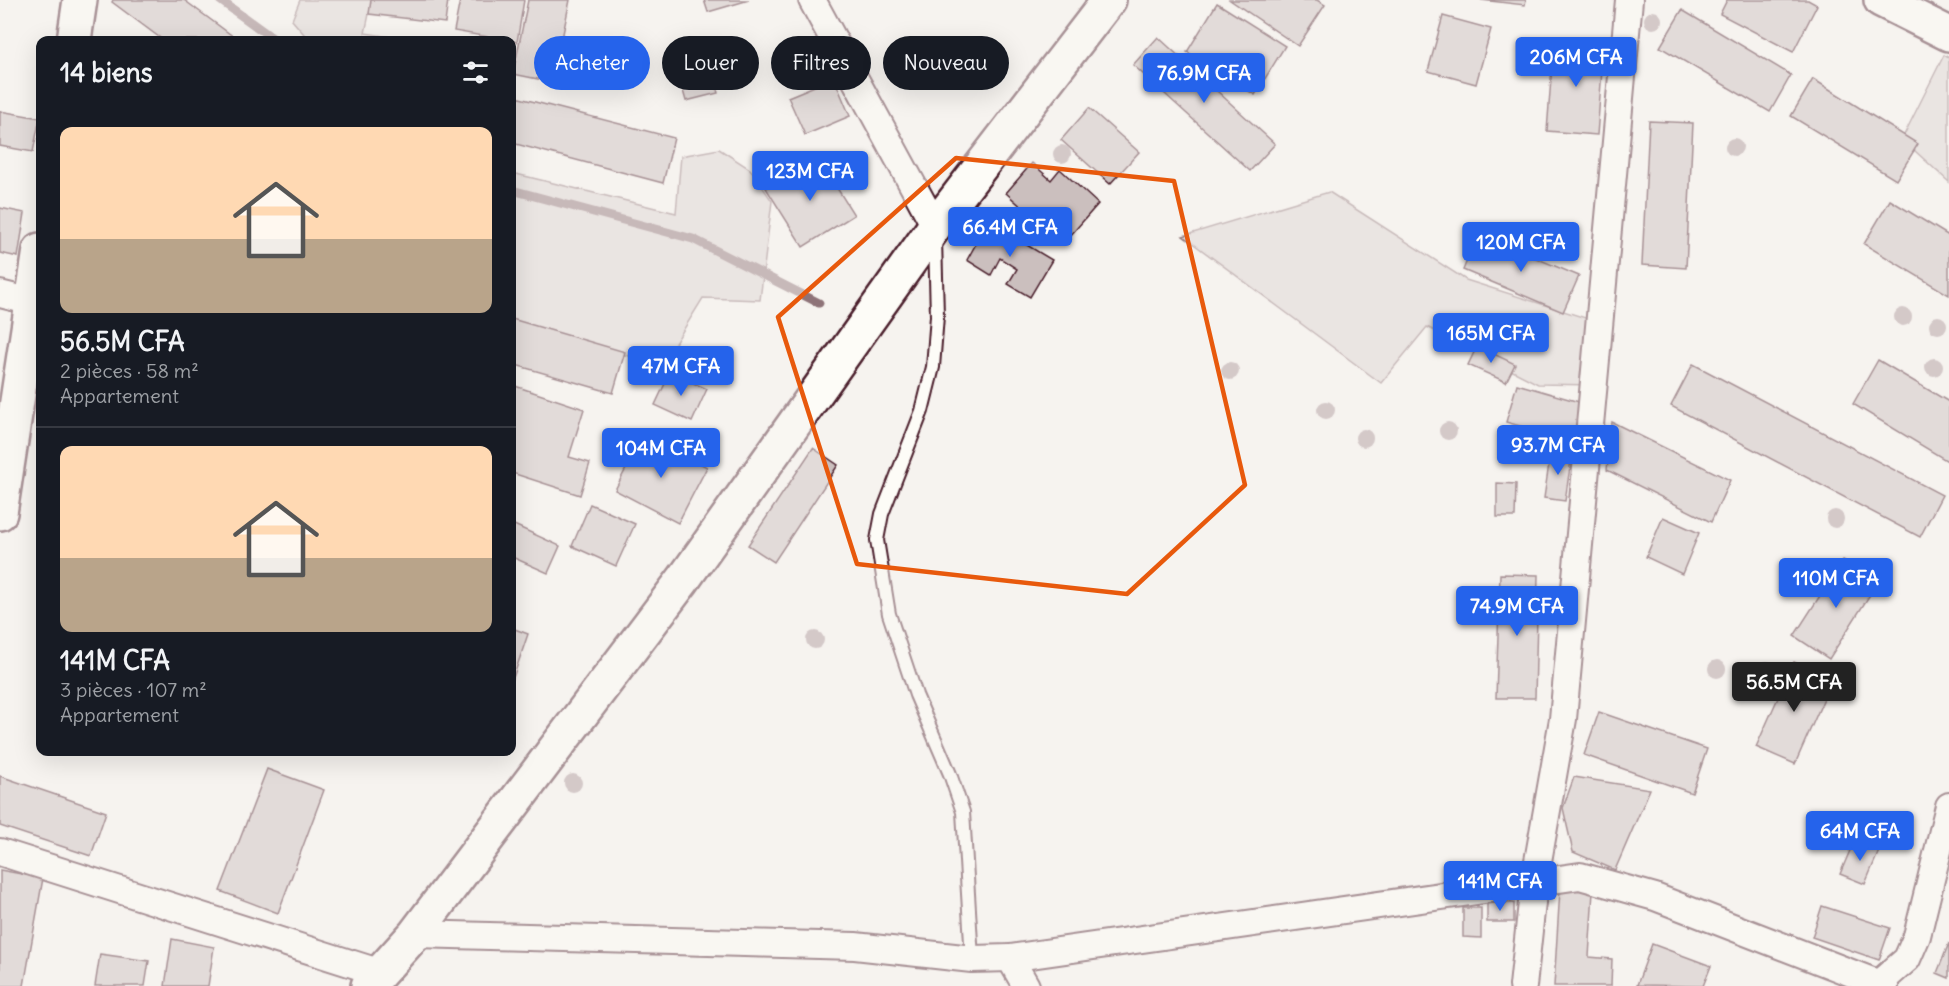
<!DOCTYPE html>
<html lang="fr">
<head>
<meta charset="utf-8">
<style>
	body { margin:0; font-family:Delius,sans-serif; background:#242831; color:#f1f3f6; height:100vh; display:flex; flex-direction:column; font-size:22px; white-space:nowrap }
	* { box-sizing:border-box; margin:0 }
	p { font-size:20px; color:#9ea1a6 }
	.icon { flex:none; width:33px; height:33px; fill:none; stroke:currentColor; stroke-width:2; stroke-linecap:round; stroke-linejoin:round }
	.map { position:relative; flex:1; overflow:hidden }
	.panel { position:absolute; left:36px; top:36px; width:480px; height:720px; display:flex; flex-direction:column; background:#171b24; border-radius:12px; box-shadow:0 6px 24px #0002 }
	.panel>* { flex:none }
	.top-card { position:absolute; left:534px; top:36px; width:570px; height:54px; display:flex; gap:12px }
	.price { position:absolute; translate:-50% -51px; padding:0 14px; border-radius:6px; background:#2563eb; color:#fff; font-size:20px; line-height:39px; filter:drop-shadow(0 2px 3px #0008) }
	.price::after { content:''; position:absolute; left:50%; top:36px; width:18px; height:14px; margin-left:-9px; background:inherit; clip-path:polygon(0 0,100% 0,50% 100%) }
	.price.active { background:#222; color:#fff }
	ul { padding:0; list-style:none }
	li { display:grid; align-content:center; gap:12px; height:318px; padding:0 24px }
	li+li { border-top:2px solid #363941 }
	li span { display:grid; place-items:center; height:186px; border-radius:12px; color:#555 }
	li>.icon { margin-inline-start:auto }
	span .icon { width:108px; height:108px; fill:#fffc; stroke-width:1 }
	li b { font-size:26px }
	h2 { display:flex; justify-content:space-between; align-items:center; height:72px; padding:0 24px; font-size:26px }
	.tag { padding:0 21px; border-radius:27px; background:#171b24; box-shadow:0 6px 24px #0002; font-size:21px; line-height:54px }
	.tag.active { background:#2563eb; color:#fff }
	.map>svg:first-child { display:block }
</style>
</head>
<body>
<div class="map">
<svg width="1949" height="986" viewBox="0 0 1949 986">
	<rect width="100%" height="100%" fill="#f6f3ef"/>
	<filter id="ink" filterUnits="userSpaceOnUse"><feTurbulence type="fractalNoise" baseFrequency=".0167" numOctaves="2"/><feDisplacementMap in="SourceGraphic" scale="12" xChannelSelector="R" yChannelSelector="G"/><feConvolveMatrix kernelMatrix="1 2 1 2 8 2 1 2 1" color-interpolation-filters="sRGB"/></filter>
	<g filter="url(#ink)">
		<g fill="#dcd4d2" stroke="#937a7e" stroke-width="1.5">
			<polygon points="300,0 372,0 365,33 410,40 309,40 292,20"/>
			<polygon points="1944,55 1949,58 1949,182 1902,139"/>
			<polygon points="719,149 750,169 772,201 760,300 703,298 661,366 512,320 512,173 676,213 681,156"/>
			<polygon points="1329,192 1466,280 1595,321 1596,385 1538,384 1427,327 1381,383 1183,236"/>
		</g>
		<g fill="none" stroke-linecap="round" stroke-linejoin="round">
			<g stroke="#8e7378" stroke-width="9">
				<polyline points="220,0 275,40"/>
				<polyline points="512,190 693,239 819,303"/>
			</g>
		</g>
		<g fill="#cbbfbe" stroke="#4a1f2b" stroke-width="1.5">
			<polygon points="113,0 184,0 238,40 163,40 112,2"/>
			<polygon points="371,0 448,0 445,23 369,14"/>
			<polygon points="460,0 524,0 517,42 454,31"/>
			<polygon points="528,0 570,0 553,82 513,74"/>
			<polygon points="704,0 749,0 708,12"/>
			<polygon points="1230,0 1317,0 1325,5 1298,46"/>
			<polygon points="1481,0 1526,0 1525,5"/>
			<polygon points="1727,0 1808,0 1817,5 1793,52 1720,14"/>
			<polygon points="1217,3 1285,46 1255,95 1187,52"/>
			<polygon points="1682,10 1791,75 1770,112 1660,47"/>
			<polygon points="1443,16 1491,29 1476,84 1428,71"/>
			<polygon points="1158,37 1275,144 1250,171 1133,65"/>
			<polygon points="1554,40 1604,44 1597,135 1547,131"/>
			<polygon points="704,43 718,93 686,101 672,52"/>
			<polygon points="834,78 850,116 805,135 788,97"/>
			<polygon points="1813,79 1918,144 1896,180 1791,116"/>
			<polygon points="512,96 674,138 663,183 512,143"/>
			<polygon points="1089,108 1139,152 1110,184 1061,140"/>
			<polygon points="0,111 40,118 33,152 0,146"/>
			<polygon points="1649,121 1693,123 1686,268 1642,265"/>
			<polygon points="817,156 854,215 803,247 766,188"/>
			<polygon points="1032,163 1051,180 1060,169 1098,204 1063,244 1006,193"/>
			<polygon points="1890,200 1949,236 1949,295 1864,244"/>
			<polygon points="0,208 25,213 18,257 0,253"/>
			<polygon points="988,222 1052,260 1030,297 1008,284 1017,269 1000,258 991,275 967,260"/>
			<polygon points="1478,234 1579,276 1563,312 1463,270"/>
			<polygon points="512,319 625,352 613,393 512,364"/>
			<polygon points="1477,346 1515,364 1506,382 1468,365"/>
			<polygon points="1878,360 1949,402 1949,462 1853,404"/>
			<polygon points="1693,364 1942,495 1920,537 1671,406"/>
			<polygon points="670,373 707,389 692,422 655,405"/>
			<polygon points="1517,384 1586,404 1575,442 1506,422"/>
			<polygon points="512,385 584,409 569,457 590,463 580,495 512,473"/>
			<polygon points="1612,422 1730,480 1711,522 1607,470"/>
			<polygon points="644,434 707,467 678,523 615,490"/>
			<polygon points="813,448 838,465 774,562 748,545"/>
			<polygon points="1551,450 1572,453 1565,501 1544,498"/>
			<polygon points="1497,483 1516,484 1515,517 1497,517"/>
			<polygon points="590,504 635,524 616,566 572,546"/>
			<polygon points="1663,517 1699,533 1682,574 1646,557"/>
			<polygon points="512,524 560,546 548,573 512,557"/>
			<polygon points="1843,560 1878,582 1829,659 1794,636"/>
			<polygon points="1500,574 1538,575 1535,698 1496,698"/>
			<polygon points="512,628 528,634 512,681"/>
			<polygon points="1794,662 1832,680 1795,764 1756,747"/>
			<polygon points="1599,712 1707,749 1692,793 1584,755"/>
			<polygon points="267,769 324,790 278,913 220,891"/>
			<polygon points="0,776 106,812 91,856 0,826"/>
			<polygon points="1574,777 1650,789 1615,870 1573,852 1563,808"/>
			<polygon points="1854,841 1879,851 1865,884 1840,874"/>
			<polygon points="0,870 43,878 24,986 0,986"/>
			<polygon points="1560,889 1593,891 1589,957 1612,959 1611,986 1554,986"/>
			<rect x="1487" y="903" width="27" height="19"/>
			<polygon points="1822,906 1890,928 1879,960 1812,937"/>
			<polygon points="1463,908 1481,908 1481,938 1463,937"/>
			<polygon points="172,939 214,947 208,986 165,986"/>
			<polygon points="1949,943 1949,978 1937,973"/>
			<polygon points="1652,944 1711,966 1703,986 1637,985"/>
			<polygon points="100,954 149,961 145,986 95,986"/>
		</g>
		<g fill="none" stroke-linecap="round" stroke-linejoin="round">
			<defs>
				<polyline id="lane" points="935,238 937,316 933,367 922,411 882,514 877,540 889,614 916,695 950,774 963,812 972,959"/>
				<g id="street">
					<polyline points="812,0 935,226"/>
					<polyline points="0,294 32,302"/>
					<polyline points="0,852 378,972"/>
					<polyline points="415,934 855,946 972,959 1010,958 1580,876 1655,897 1885,986"/>
					<polyline points="1010,958 1026,986"/>
					<polyline points="1523,986 1534,884 1563,719 1629,0"/>
					<polyline points="1876,986 1907,959 1917,936 1949,806"/>
				</g>
				<g id="secondary">
					<polyline points="1881,0 1949,34"/>
					<polyline points="74,40 80,0"/>
					<polyline points="0,513 40,250"/>
					<polyline points="368,986 415,934 683,580 935,226 1109,0"/>
				</g>
			</defs>
			<use href="#lane" stroke="#4a1f2b" stroke-width="16"/>
			<use href="#street" stroke="#4a1f2b" stroke-width="30"/>
			<use href="#secondary" stroke="#4a1f2b" stroke-width="38"/>
			<use href="#lane" stroke="#fdfcf7" stroke-width="12"/>
			<use href="#street" stroke="#fdfcf7" stroke-width="26"/>
			<use href="#secondary" stroke="#fdfcf7" stroke-width="33"/>
		</g>
		<g fill="#ab979a">
			<circle cx="1653" cy="20" r="9"/>
			<circle cx="631" cy="56" r="9"/>
			<circle cx="1734" cy="147" r="9"/>
			<circle cx="1062" cy="154" r="9"/>
			<circle cx="1903" cy="317" r="9"/>
			<circle cx="1938" cy="325" r="9"/>
			<circle cx="1934" cy="367" r="9"/>
			<circle cx="1230" cy="371" r="9"/>
			<circle cx="1326" cy="410" r="9"/>
			<circle cx="1448" cy="431" r="9"/>
			<circle cx="1364" cy="438" r="9"/>
			<circle cx="1835" cy="519" r="9"/>
			<circle cx="815" cy="640" r="9"/>
			<circle cx="1717" cy="669" r="9"/>
			<circle cx="1767" cy="670" r="9"/>
			<circle cx="573" cy="783" r="9"/>
		</g>
	</g>
	<path d="M0 0H1949V986H0ZM 956,158 L 1174,181 L 1245,485 L 1127,594 L 857,564 L 778,317 Z" fill="#f6f3ef" fill-opacity=".55" fill-rule="evenodd"/>
	<path fill="none" stroke="#e8590c" stroke-width="4.5" stroke-linejoin="round" d="M 956,158 L 1174,181 L 1245,485 L 1127,594 L 857,564 L 778,317 Z"/>
</svg>
<b class="price" style="left:1576px;top:88px">206M CFA</b>
<b class="price" style="left:1204px;top:104px">76.9M CFA</b>
<b class="price" style="left:810px;top:202px">123M CFA</b>
<b class="price" style="left:1010px;top:258px">66.4M CFA</b>
<b class="price" style="left:1521px;top:273px">120M CFA</b>
<b class="price" style="left:1491px;top:364px">165M CFA</b>
<b class="price" style="left:681px;top:397px">47M CFA</b>
<b class="price" style="left:1558px;top:476px">93.7M CFA</b>
<b class="price" style="left:661px;top:479px">104M CFA</b>
<b class="price" style="left:1836px;top:609px">110M CFA</b>
<b class="price" style="left:1517px;top:637px">74.9M CFA</b>
<b class="price active" style="left:1794px;top:713px">56.5M CFA</b>
<b class="price" style="left:1860px;top:862px">64M CFA</b>
<b class="price" style="left:1500px;top:912px">141M CFA</b>
<div class="top-card">
<a class="tag active">Acheter</a>
<a class="tag">Louer</a>
<a class="tag">Filtres</a>
<a class="tag">Nouveau</a>
</div>
<section class="panel">
<h2>14 biens<svg class="icon" aria-label="filters" viewBox="0 0 24 24"><path d="M4 7h16M4 17h16"/><circle cx="9" cy="7" r="2"/><circle cx="15" cy="17" r="2"/></svg></h2>
<ul>
<li><span style="background:linear-gradient(#ffd9b3 60%,#b9a48a 0)"><svg class="icon" aria-label="home" viewBox="0 0 24 24"><path d="M3 11l9-7 9 7M6 9v11h12V9"/></svg></span><div><b>56.5M CFA</b><p>2 pièces · 58 m²</p><p>Appartement</p></div></li>
<li><span style="background:linear-gradient(#ffd9b3 60%,#b9a48a 0)"><svg class="icon" aria-label="home" viewBox="0 0 24 24"><path d="M3 11l9-7 9 7M6 9v11h12V9"/></svg></span><div><b>141M CFA</b><p>3 pièces · 107 m²</p><p>Appartement</p></div></li>
</ul>
</section>
</div>
</body>
</html>
